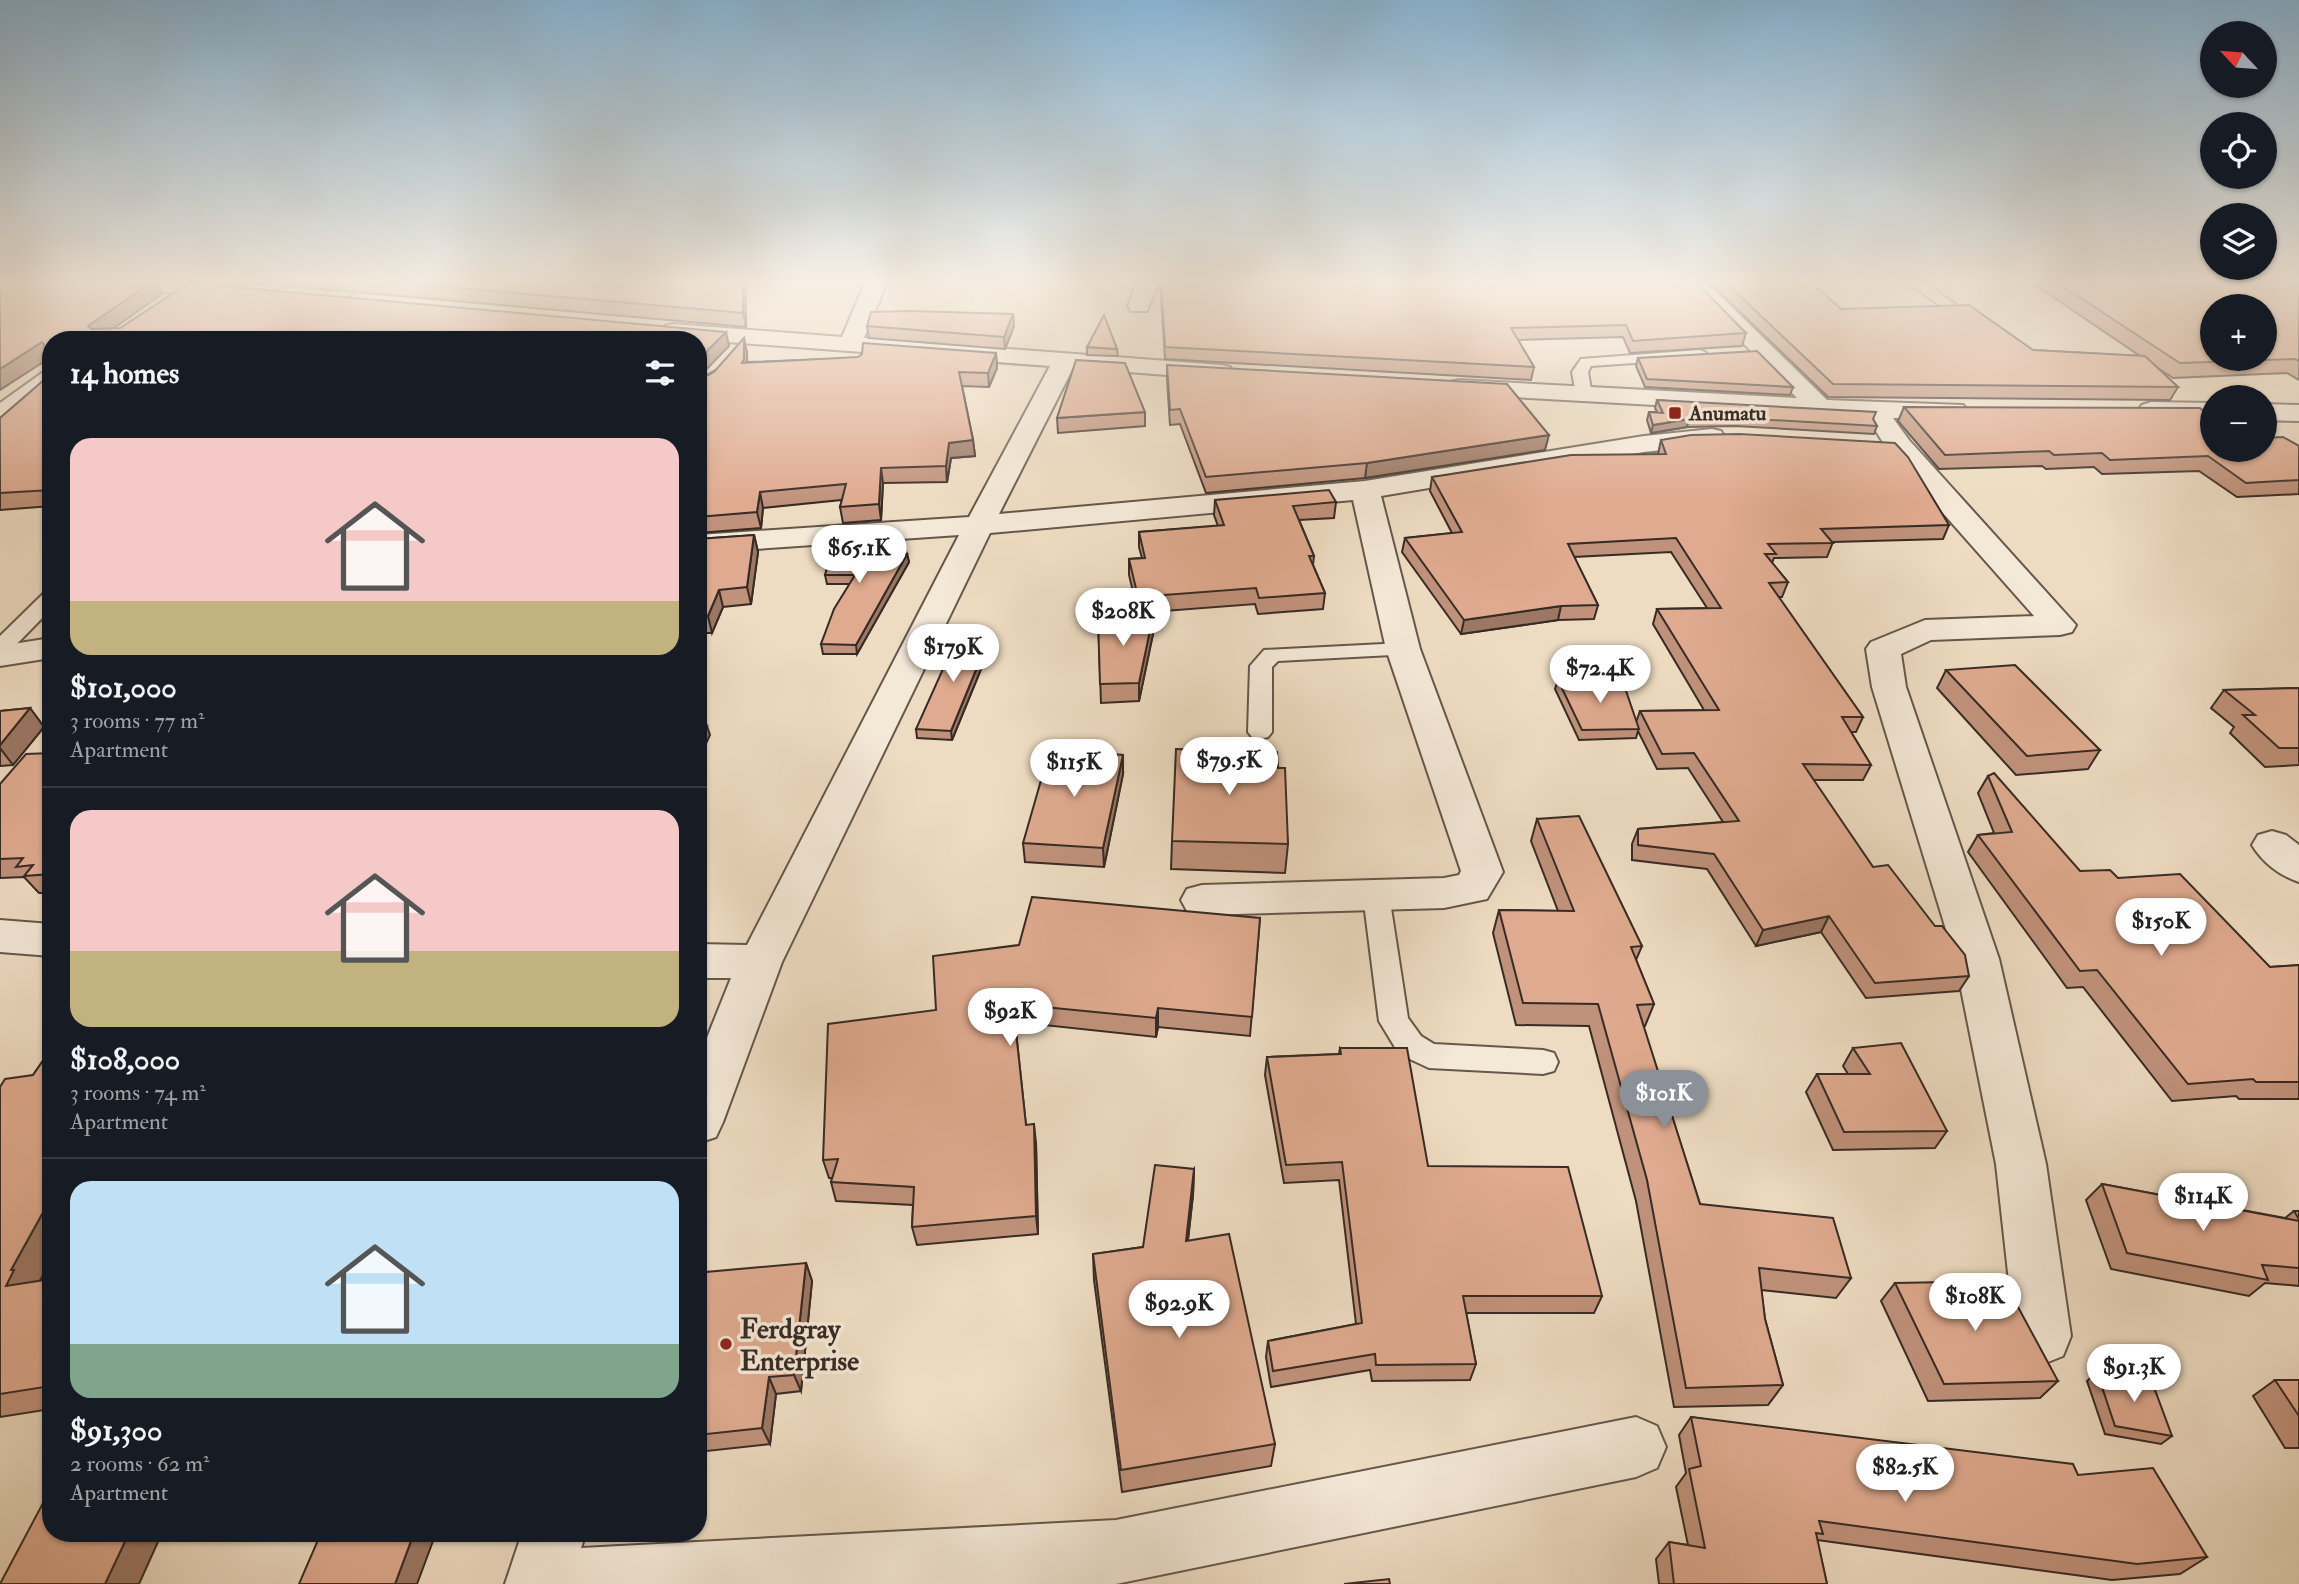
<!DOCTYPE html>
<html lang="en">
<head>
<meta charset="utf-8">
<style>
	body { margin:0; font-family:"IM FELL Double Pica",serif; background:#20242c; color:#f1f3f6; height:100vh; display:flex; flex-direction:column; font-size:26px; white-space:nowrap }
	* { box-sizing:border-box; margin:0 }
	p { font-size:23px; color:#9ea1a6 }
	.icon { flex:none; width:38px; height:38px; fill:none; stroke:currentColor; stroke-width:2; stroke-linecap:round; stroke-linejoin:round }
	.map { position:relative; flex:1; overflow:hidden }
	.sheet { position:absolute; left:42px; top:331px; width:665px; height:1211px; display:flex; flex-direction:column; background:#171b24; border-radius:28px; box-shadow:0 2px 5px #0004 }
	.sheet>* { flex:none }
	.needle { width:46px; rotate:296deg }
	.buttons { position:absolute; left:2200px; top:21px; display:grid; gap:14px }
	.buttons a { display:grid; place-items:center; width:77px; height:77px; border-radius:50%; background:#171b24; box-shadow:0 2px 5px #0004; font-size:35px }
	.price { position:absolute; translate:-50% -60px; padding:0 16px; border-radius:24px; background:#fff; color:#222; font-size:23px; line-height:46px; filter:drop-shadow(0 2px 4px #0008) }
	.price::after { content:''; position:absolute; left:50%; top:42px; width:21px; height:16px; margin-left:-10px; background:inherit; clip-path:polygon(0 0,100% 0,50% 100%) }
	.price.active { background:#8c9099; color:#fff }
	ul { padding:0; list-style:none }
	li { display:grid; align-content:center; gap:14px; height:371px; padding:0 28px }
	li+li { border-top:2px solid #363941 }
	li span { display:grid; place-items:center; height:217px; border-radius:21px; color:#555 }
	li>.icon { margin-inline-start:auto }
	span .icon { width:126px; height:126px; fill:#fffc; stroke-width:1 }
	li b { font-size:30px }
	h2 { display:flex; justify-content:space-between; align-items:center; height:84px; padding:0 28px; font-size:30px }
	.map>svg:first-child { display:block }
</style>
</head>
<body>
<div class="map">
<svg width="2299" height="1584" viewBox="0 0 2299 1584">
	<rect width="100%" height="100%" fill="#eedcc2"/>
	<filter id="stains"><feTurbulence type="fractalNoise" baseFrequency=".00286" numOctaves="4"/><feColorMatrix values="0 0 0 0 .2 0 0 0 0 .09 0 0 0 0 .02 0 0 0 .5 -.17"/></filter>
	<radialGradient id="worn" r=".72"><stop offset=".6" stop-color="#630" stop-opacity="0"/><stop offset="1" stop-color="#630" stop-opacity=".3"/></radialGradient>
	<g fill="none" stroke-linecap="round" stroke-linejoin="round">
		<defs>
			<g id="lane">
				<polygon points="1904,280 1921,280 1956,305 1949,309 1944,308"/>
				<polygon points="1700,350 1705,352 1708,355 1705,358 1591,366 1588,372 1592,395 1584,400 1576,395 1572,372 1581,359"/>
				<polygon points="51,591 51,609 8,653 0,654 0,636 44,593"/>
				<polygon points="1403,643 1411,644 1414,649 1411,654 1278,661 1272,667 1272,732 1268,737 1260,739 1252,737 1248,732 1250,666 1264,650"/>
				<polygon points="1376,885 1385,888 1389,895 1408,1018 1421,1036 1434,1044 1543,1050 1554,1053 1558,1062 1554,1071 1543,1074 1429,1068 1399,1054 1379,1021 1363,895 1367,888"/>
			</g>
			<g id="street">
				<polygon points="102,280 181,280 233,285 241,287 244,292 241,297 233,299 112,286 104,285"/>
				<polygon points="345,280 371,280 335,306 319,306 316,301"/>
				<polygon points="866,280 888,280 864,338 1221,365 1230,367 1233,372 1230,377 1221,379 1073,368 999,514 1365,481 1644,436 1712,429 1721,431 1725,437 1721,443 1712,445 1644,452 1381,496 1420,649 1503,872 1487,899 1444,908 1202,915 1187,911 1181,900 1187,889 1202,885 1444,878 1459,875 1461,871 1386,649 1353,500 990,533 782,962 723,1122 716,1137 698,1143 698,1060 731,978 698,978 698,944 747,945 959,535 698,553 698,535 969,517 1050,366 673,338 665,336 661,331 665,326 673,324 842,337"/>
				<polygon points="1138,280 1160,280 1147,311 1131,311 1128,306"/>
				<polygon points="1681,280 1704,280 1827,400 1963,405 1967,410 1963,415 1954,418 1893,418 1909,440 2076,625 2072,632 2060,635 1931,640 1901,654 1906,687 1999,959 2046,1164 2071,1336 2063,1356 2043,1364 2023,1356 2015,1336 1996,1164 1955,959 1872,687 1866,649 1871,642 1925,620 2034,616 1889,452 1867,417 1459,394 1450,392 1447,387 1450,382 1459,380 1797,398"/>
				<polygon points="51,371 51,390 9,420 0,423 0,403 42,373"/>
				<polygon points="2151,402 2212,403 2212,419 2142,415 2138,410 2142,405"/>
				<polygon points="2264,404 2299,405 2299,421 2264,420"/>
				<polygon points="51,638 51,658 0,666 0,646"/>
				<path d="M 2272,831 L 2286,835 L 2299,845 L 2299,882 C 2280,876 2262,862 2252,845 L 2258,835 Z"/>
				<polygon points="0,920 51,924 51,956 0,952"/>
				<polygon points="1636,1417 1657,1426 1666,1447 1657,1468 1636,1477 1116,1584 505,1584 522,1533 586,1533 581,1548 1116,1520"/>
			</g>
		</defs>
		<use href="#lane" stroke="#65574c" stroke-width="4"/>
		<use href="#street" stroke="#65574c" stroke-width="4"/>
		<use href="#lane" fill="#f4e8d7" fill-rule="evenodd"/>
		<use href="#street" fill="#f4e8d7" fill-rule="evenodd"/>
	</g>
	<g fill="#c0927b" stroke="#372b25" stroke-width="2">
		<polygon points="221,280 745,280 746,327"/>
		<polygon points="1160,280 1746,333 1742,346 1630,353 1623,337 1518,340 1534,367 1531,380 1165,359"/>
		<polygon points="1707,280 1808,280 1841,309 2033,350 2140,356 2028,280 2299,280 2299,380 2287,373 2173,378 2156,367 2178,387 2170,400 1828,397"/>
		<polygon points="1013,314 1014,326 1005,349 869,338 867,326"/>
		<polygon points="1087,347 1117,349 1118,356 1087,355"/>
		<polygon points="747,352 747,362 996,353 997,368 989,387 962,386 973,440 975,456 951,458 947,482 883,483 881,520 843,523 840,507 842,500 763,508 761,528 698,533 698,380"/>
		<polygon points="1638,358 1793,387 1790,395 1645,387 1636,366"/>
		<polygon points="1167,365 1545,450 1365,478 1206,493 1180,424 1170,425 1167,379"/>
		<polygon points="51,374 51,506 0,510 0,418"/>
		<polygon points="1657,400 1873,419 1877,426 1874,434 1735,426 1687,427 1651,433 1647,420 1649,412 1657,412 1655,408"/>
		<polygon points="1904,407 2212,450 2299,446 2299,494 2237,497 2199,471 2102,474 2094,467 2046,469 2042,466 1939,469 1898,421"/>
		<polygon points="1145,412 1145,426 1058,433 1057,418"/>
		<polygon points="1661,440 1949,525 1943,539 1833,542 1827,557 1774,558 1772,563 1788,582 1782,597 1778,597 1863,717 1856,732 1851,732 1871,765 1863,780 1813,780 1873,867 1969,976 1959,991 1866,998 1821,932 1756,946 1707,869 1632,860 1632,844 1638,829 1723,822 1688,768 1657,769 1638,731 1636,738 1579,740 1555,689 1558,680 1636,722 1640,711 1704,710 1653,624 1657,609 1707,608 1671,552 1574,557 1598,605 1594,619 1558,620 1461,634 1402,552 1405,538 1452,533 1430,491 1432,477 1658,454"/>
		<polygon points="1215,500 1336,502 1334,518 1299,520 1314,556 1313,565 1325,593 1323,609 1258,614 1255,604 1138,613 1129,575 1129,559 1142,558 1139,547 1139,532 1218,526 1214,515"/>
		<polygon points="878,534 880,543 879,554 907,554 909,562 857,654 823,654 821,644 850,584 827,584 825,575"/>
		<polygon points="754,535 758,552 751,604 723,607 712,633 698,633 698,539"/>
		<polygon points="1153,616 1153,634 1139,701 1101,703 1098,618"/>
		<polygon points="987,643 988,652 952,740 917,738 916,729"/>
		<polygon points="1946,670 2100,750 2088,769 2016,775 1937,688"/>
		<polygon points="2299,688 2299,765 2265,767 2230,733 2234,727 2211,708 2224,690"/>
		<polygon points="30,708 44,727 13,765 0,766 0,711"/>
		<polygon points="51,753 51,893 39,893 24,877 0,878 0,784"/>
		<polygon points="1278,768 1288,844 1285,873 1171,869 1172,841"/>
		<polygon points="1123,774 1104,867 1025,862 1023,843"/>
		<polygon points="1988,776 2080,871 2118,878 2270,967 2299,965 2299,1099 2239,1099 2236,1096 2172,1101 2083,987 2067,988 1968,852 1978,835 1994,833 1978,793"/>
		<polygon points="1537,819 1642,946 1636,960 1654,1004 1645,1026 1643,1026 1700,1204 1851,1278 1836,1298 1761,1290 1765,1319 1783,1385 1768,1405 1674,1407 1636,1201 1589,1026 1516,1025 1493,933 1499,910 1558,911 1531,841"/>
		<polygon points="1260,918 1250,1036 1158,1027 1156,1037 1015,1022 1026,1125 1036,1143 1038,1234 917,1245 912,1227 913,1205 836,1201 831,1182 832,1178 829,1178 823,1160 936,1010 1019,945"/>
		<polygon points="1340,1048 1428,1166 1602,1296 1594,1313 1466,1313 1476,1364 1470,1380 1372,1381 1370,1370 1271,1387 1266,1357 1268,1341 1356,1324 1339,1180 1284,1183 1265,1075 1267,1057 1339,1054"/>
		<polygon points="1853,1048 1947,1131 1935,1148 1833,1150 1806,1092 1817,1074 1848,1074 1843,1066"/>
		<polygon points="51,1049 51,1261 40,1281 51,1279 51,1409 0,1417 0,1087 33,1075"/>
		<polygon points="1194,1169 1193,1195 1188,1240 1275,1444 1271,1466 1122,1492 1094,1280 1093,1254 1143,1247"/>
		<polygon points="2102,1184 2285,1218 2294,1211 2299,1211 2299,1286 2265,1283 2249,1296 2111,1269 2086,1200"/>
		<polygon points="806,1263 812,1281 801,1391 776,1394 770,1444 698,1452 698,1314"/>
		<polygon points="1895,1283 2058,1381 2040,1398 1928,1401 1881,1301"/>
		<polygon points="2097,1372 2172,1436 2161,1444 2105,1434 2087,1381"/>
		<polygon points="2275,1380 2299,1380 2299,1448 2285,1448 2253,1396"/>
		<polygon points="1691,1417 2078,1475 2207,1557 2180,1574 2112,1580 1817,1540 1827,1584 1659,1584 1656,1559 1669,1542 1688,1545 1676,1487 1686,1473 1679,1435"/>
	</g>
	<g fill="#9c7764" stroke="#372b25" stroke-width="2">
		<polygon points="155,280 162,294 97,340 88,326"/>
		<polygon points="743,280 745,280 746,327 743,313"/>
		<polygon points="1013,314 1014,326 1005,349 1004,337"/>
		<polygon points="726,332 729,346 698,378 698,360"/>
		<polygon points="744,338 747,352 747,373 742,363"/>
		<polygon points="42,342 51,357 0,390 0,369"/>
		<polygon points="996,353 997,368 989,387 988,373"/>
		<polygon points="1689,419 1687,427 1651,433 1653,425"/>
		<polygon points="1549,435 1545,450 1365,478 1367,463"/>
		<polygon points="973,440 975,456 951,458 947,482 946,466 949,443"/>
		<polygon points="881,468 883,483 881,520 879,504"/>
		<polygon points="760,492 763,508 761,528 757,512"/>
		<polygon points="878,534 880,543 879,563 877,554"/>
		<polygon points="754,535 758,552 751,604 747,587"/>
		<polygon points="907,554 909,562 857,654 856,645"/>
		<polygon points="719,590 723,607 712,633 708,616"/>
		<polygon points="1561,606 1558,620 1461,634 1464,620"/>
		<polygon points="1153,616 1153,634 1139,701 1139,683"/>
		<polygon points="987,643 988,652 952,740 951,731"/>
		<polygon points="30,708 44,727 13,765 0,748 0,745"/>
		<polygon points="707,726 710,735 698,761 698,745"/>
		<polygon points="1123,755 1123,774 1104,867 1103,848"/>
		<polygon points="1829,916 1821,932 1756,946 1763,930"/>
		<polygon points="1158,1008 1158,1027 1156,1037 1156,1018"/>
		<polygon points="1034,1124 1036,1143 1038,1234 1036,1216"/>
		<polygon points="1194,1169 1193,1195 1185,1266 1186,1241"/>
		<polygon points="51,1198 51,1260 36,1288 6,1286 11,1270"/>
		<polygon points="806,1263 812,1281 801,1391 794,1375"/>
		<polygon points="769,1377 776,1394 770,1444 762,1428"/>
		<polygon points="129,1533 162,1533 139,1584 105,1584"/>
		<polygon points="414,1533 436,1533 417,1584 395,1584"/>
	</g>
	<g fill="#dfaa8f" stroke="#372b25" stroke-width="2" fill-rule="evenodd">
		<polygon points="0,280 155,280 88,326 91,329 120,328 189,283 726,332 698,360 698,340 51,340 51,353 42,342 0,369"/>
		<polygon points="367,280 743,280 743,313"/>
		<polygon points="1161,280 1694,280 1746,333 1633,341 1626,325 1511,328 1534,367 1165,347"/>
		<polygon points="1723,280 1808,280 1841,309 1969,305 2033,350 2145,356 2178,387 1833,384"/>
		<path d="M 2053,280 L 2299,280 L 2299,361 L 2295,359 L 2180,363 ZM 2212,306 L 2264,306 L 2264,359 L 2212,359 Z"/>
		<polygon points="910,311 1013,314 1004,337 867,326 871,312"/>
		<polygon points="1104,315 1117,349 1087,347"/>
		<polygon points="744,338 744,359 742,363 858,357 862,354 863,343 996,353 988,373 959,372 973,440 949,443 946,466 881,468 879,504 840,507 846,484 760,492 757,512 698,517 698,380 714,372"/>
		<polygon points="1757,351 1793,387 1647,379 1638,358"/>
		<polygon points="1076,360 1125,363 1145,412 1057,418"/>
		<polygon points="1167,365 1507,384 1549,435 1367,463 1206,477 1180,409 1170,410"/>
		<polygon points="51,374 51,490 0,493 0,418"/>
		<polygon points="1657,400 1876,412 1873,419 1877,426 1738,418 1689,419 1653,425 1649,412 1663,413"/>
		<polygon points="1904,407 2200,408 2212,419 2212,450 2264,450 2264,438 2283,437 2299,446 2299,480 2246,483 2208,456 2110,460 2102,453 2054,455 2049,451 1945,455"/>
		<polygon points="1739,434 1895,443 1908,457 1949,525 1821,529 1833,543 1768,544 1776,554 1765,554 1788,582 1769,583 1863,717 1842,717 1871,765 1803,764 1873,867 1888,865 1935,926 1942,926 1965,955 1969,976 1875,983 1829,916 1763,930 1714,854 1638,845 1638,829 1739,821 1694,753 1662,754 1640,711 1719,710 1657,609 1721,608 1676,538 1568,544 1598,605 1561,606 1464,620 1405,538 1462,532 1432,477 1571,455 1666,454 1661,440 1691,435"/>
		<polygon points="1329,490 1336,502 1293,506 1314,556 1309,556 1325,593 1259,598 1256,588 1138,597 1129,559 1145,558 1139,532 1224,525 1215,500"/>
		<polygon points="878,534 877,554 907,554 856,645 821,644 834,609 855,575 825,575 835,537"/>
		<polygon points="754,535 747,587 719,590 708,616 698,616 698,539"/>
		<polygon points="1153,616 1139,683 1100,684 1098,618"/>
		<polygon points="960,631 987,643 951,731 916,729"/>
		<polygon points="2015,665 2100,750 2027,756 1946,670"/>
		<polygon points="1558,680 1623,682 1639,729 1582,730"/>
		<polygon points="2299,688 2299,748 2279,748 2243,715 2255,715 2224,690"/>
		<polygon points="30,708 0,745 0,711"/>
		<polygon points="698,726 707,726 698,745"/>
		<polygon points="1050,749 1123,755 1103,848 1023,843"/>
		<polygon points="1176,749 1277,752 1278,768 1285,768 1288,844 1172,841"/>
		<polygon points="51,753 51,874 24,876 33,865 16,867 23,858 0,859 0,784 26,754"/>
		<polygon points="1994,773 2080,871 2110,870 2118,878 2180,874 2270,967 2299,965 2299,1082 2256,1082 2253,1079 2188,1084 2097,970 2080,971 1978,835 2012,832 1988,776"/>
		<polygon points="1579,816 1642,946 1631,947 1654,1004 1637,1005 1700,1204 1833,1218 1851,1278 1759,1268 1765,1319 1783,1385 1686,1388 1647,1180 1598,1004 1523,1003 1499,910 1574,911 1537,819"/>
		<polygon points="1032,897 1260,918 1252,1017 1158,1008 1156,1018 1013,1004 1026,1125 1034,1124 1036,1216 912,1227 914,1187 831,1182 838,1159 823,1160 828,1024 936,1010 933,956 1019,945"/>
		<polygon points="1901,1043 1947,1131 1844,1132 1817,1074 1870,1074 1853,1048"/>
		<polygon points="1340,1048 1407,1048 1428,1166 1568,1167 1602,1296 1463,1296 1476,1364 1376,1365 1375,1354 1273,1371 1268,1341 1362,1323 1342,1162 1286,1165 1267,1057 1341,1054"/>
		<polygon points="51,1049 51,1198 11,1270 14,1270 6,1286 51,1279 51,1386 0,1394 0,1087 5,1079 33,1075"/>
		<polygon points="1155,1165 1194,1169 1186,1241 1229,1234 1275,1444 1121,1470 1093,1254 1143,1247"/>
		<polygon points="2102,1184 2299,1221 2299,1268 2262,1265 2268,1280 2127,1253"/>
		<polygon points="2294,1211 2299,1211 2299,1219"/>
		<polygon points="806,1263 794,1375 769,1377 762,1428 698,1435 698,1314 706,1272"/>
		<polygon points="2004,1281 2058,1381 1944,1384 1895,1283"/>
		<polygon points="2097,1372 2152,1382 2172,1436 2115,1426"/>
		<polygon points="2275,1380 2299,1380 2299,1416"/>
		<polygon points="1691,1417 2073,1464 2078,1475 2153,1468 2207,1557 2137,1564 1819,1521 1823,1534 1816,1533 1827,1584 1674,1584 1669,1542 1705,1548 1689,1469 1701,1466"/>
		<polygon points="51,1488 51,1533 129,1533 105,1584 0,1584"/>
		<polygon points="321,1533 414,1533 395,1584 299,1584"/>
		<polygon points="1389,1579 1390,1584 1344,1584"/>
	</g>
	<linearGradient id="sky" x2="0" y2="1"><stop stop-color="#89b6d6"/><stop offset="0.56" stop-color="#f7efe4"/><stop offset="1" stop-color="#f7efe4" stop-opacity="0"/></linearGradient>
	<rect width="2299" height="502" fill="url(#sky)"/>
	<g fill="#8f2418" stroke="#f4e8d7" stroke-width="2.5">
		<rect x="1668" y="406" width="14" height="14" rx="3.5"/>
		<circle cx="726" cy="1344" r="7"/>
	</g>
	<g text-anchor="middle" stroke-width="7" stroke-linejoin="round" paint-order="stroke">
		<g font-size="21" font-weight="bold" fill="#372b25" stroke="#f4e8d7" text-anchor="start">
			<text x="1689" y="420">Anumatu</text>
		</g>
		<g font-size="28" font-weight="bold" fill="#372b25" stroke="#f4e8d7" text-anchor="start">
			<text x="740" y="1338">Ferdgray<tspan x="740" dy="32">Enterprise</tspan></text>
		</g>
	</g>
	<rect width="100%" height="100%" filter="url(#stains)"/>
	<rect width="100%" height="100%" fill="url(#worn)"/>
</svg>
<div class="buttons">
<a><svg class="needle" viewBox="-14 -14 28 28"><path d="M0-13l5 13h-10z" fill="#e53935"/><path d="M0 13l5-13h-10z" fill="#9ea1a6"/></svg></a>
<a><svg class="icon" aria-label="locate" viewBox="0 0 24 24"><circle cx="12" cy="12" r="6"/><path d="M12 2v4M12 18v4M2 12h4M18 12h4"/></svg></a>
<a><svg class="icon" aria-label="layers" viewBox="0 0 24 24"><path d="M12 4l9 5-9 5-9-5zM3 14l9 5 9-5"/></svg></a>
<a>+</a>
<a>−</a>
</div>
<b class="price" style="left:859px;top:585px">$65.1K</b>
<b class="price" style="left:1123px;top:648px">$208K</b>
<b class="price" style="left:953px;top:684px">$179K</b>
<b class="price" style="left:1600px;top:705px">$72.4K</b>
<b class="price" style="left:1229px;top:797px">$79.5K</b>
<b class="price" style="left:1074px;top:799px">$115K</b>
<b class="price" style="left:2161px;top:958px">$150K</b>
<b class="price" style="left:1010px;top:1048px">$92K</b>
<b class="price active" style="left:1664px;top:1130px">$101K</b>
<b class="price" style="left:2203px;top:1233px">$114K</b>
<b class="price" style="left:1975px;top:1333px">$108K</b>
<b class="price" style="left:1179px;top:1340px">$92.9K</b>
<b class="price" style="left:2134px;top:1404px">$91.3K</b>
<b class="price" style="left:1905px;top:1504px">$82.5K</b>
<section class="sheet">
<h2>14 homes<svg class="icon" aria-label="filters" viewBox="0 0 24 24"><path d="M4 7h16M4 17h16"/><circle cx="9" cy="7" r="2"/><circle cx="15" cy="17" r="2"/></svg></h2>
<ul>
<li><span style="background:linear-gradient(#f6c9c9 75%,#c2b280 0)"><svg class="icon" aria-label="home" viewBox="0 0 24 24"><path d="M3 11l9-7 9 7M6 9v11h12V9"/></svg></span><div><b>$101,000</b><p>3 rooms · 77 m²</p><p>Apartment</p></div></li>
<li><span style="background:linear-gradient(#f6c9c9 65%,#c2b280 0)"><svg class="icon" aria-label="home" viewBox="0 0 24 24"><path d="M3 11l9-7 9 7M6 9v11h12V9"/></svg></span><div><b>$108,000</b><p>3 rooms · 74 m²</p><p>Apartment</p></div></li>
<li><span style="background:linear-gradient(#bfe0f5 75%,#7fa58c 0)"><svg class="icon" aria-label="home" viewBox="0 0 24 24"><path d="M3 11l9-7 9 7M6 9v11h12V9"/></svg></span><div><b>$91,300</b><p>2 rooms · 62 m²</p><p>Apartment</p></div></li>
</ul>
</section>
</div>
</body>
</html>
